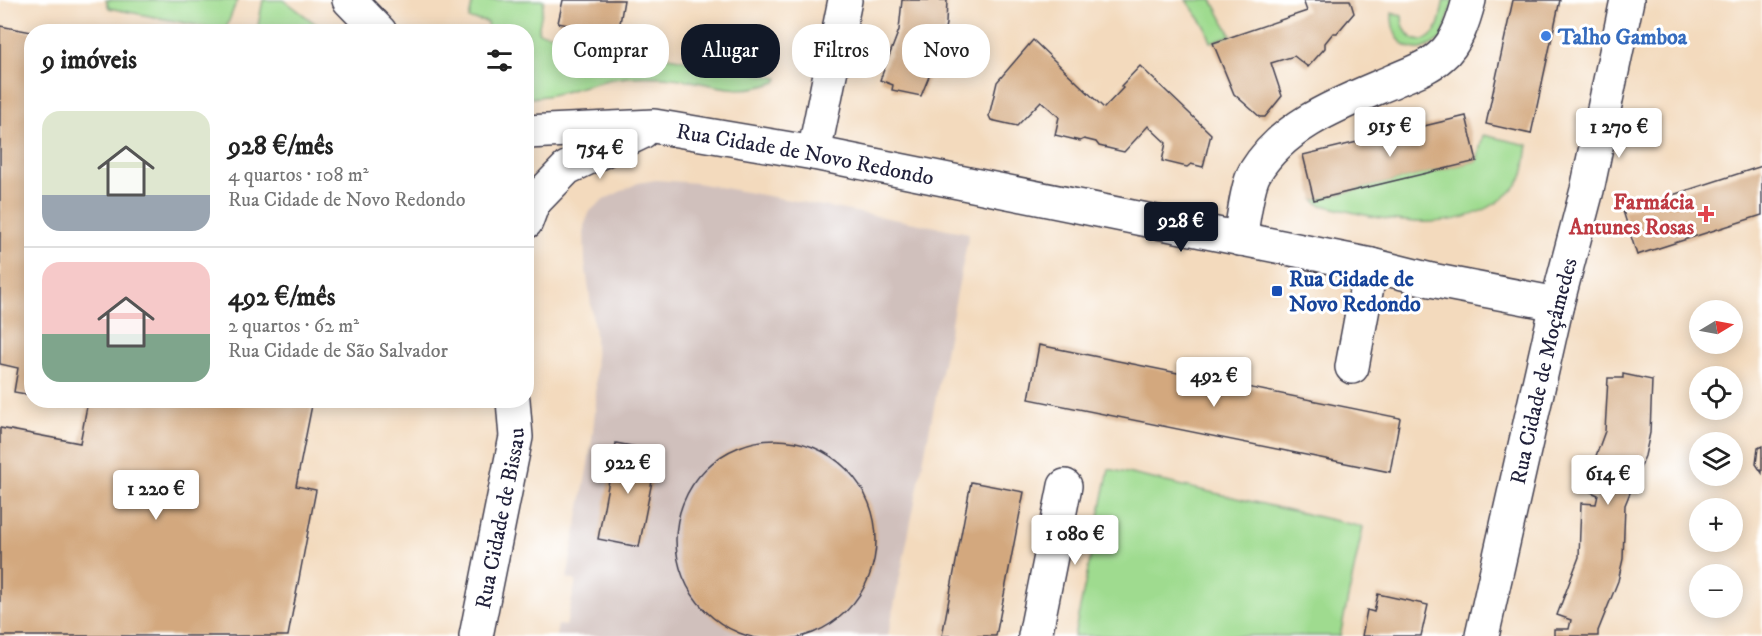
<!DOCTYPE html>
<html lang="pt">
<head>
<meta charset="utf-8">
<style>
	body { margin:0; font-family:"IM FELL DW Pica",serif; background:#f2f2f2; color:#222; height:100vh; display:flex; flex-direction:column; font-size:22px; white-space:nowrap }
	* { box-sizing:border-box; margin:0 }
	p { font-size:20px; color:#767676 }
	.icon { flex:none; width:33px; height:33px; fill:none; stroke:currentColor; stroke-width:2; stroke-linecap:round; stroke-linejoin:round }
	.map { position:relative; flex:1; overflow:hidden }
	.details { position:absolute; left:24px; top:24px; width:510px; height:384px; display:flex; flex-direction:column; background:#fff; border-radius:24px; box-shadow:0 3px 15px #0003 }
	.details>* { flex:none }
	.top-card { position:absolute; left:552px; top:24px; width:570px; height:54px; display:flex; gap:12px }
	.needle { width:39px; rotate:80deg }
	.tools { position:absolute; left:1689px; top:300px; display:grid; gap:12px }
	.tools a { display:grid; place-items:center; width:54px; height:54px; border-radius:50%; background:#fff; box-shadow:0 3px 15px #0003; font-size:30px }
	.price { position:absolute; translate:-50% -51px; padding:0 14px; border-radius:6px; background:#fff; color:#222; font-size:20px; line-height:39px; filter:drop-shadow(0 2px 3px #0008) }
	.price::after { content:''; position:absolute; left:50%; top:36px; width:18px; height:14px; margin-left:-9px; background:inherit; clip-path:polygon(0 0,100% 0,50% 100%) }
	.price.selected { background:#111827; color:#fff }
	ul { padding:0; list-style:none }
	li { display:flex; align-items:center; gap:18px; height:150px; padding:0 18px }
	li+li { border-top:2px solid #e0e0e0 }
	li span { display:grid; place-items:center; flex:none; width:168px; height:120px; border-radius:18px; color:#555 }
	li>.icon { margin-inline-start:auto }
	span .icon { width:72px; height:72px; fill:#fffc; stroke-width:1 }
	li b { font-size:26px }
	h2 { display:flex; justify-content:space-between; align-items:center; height:72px; padding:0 18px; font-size:26px }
	.chip { padding:0 21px; border-radius:24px; background:#fff; box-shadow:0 3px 15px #0003; font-size:21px; line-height:54px }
	.chip.selected { background:#111827; color:#fff }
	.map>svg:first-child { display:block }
</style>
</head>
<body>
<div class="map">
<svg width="1762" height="636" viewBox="0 0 1762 636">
	<rect width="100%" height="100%" fill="#fff"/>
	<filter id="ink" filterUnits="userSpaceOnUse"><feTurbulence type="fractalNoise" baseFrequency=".0167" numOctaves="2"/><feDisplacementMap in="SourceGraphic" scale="12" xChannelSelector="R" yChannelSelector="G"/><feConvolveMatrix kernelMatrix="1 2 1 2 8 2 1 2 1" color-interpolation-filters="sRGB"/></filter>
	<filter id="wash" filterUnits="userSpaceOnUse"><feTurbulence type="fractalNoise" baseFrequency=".008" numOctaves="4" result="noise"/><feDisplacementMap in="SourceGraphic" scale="24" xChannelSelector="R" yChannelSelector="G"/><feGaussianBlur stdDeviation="1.35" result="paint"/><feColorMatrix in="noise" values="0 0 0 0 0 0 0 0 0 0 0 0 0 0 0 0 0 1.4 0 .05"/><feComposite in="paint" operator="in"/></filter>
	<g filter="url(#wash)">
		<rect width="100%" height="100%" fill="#f3dabd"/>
		<polygon fill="#d0c0bc" points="656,180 697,183 969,233 888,636 556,636 558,625 566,626 576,581 567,578 591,448 596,403 595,334 585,262 584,226 590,211 603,200 638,183"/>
		<g fill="#9fdb8f" stroke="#607e65" stroke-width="1.5">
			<polygon points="106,0 237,0 225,31 109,8"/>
			<polygon points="263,0 284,0 325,31 257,31"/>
			<path d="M 473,0 L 544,0 L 538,32 L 778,78 L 776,82 C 737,96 719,85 681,79 C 660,76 633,76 612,79 C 583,85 556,97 527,98 L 526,32 L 488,31 L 487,22 L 469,19 Z"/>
			<polygon points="1186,0 1212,0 1231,35 1211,42 1205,26"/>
			<path d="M 1444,0 L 1454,0 L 1442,38 C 1436,42 1428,48 1421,49 C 1400,51 1391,31 1392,13 L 1402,16 C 1402,35 1419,50 1434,33 C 1441,25 1441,10 1444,0 Z"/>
			<path d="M 1483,135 L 1528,145 C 1526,155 1526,168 1522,177 C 1516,188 1506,197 1496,203 C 1445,237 1376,218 1321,205 L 1314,200 L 1477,161 Z"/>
			<polygon points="1109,469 1363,527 1340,636 1074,636"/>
		</g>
		<g id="blocks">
			<g fill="#d3a87e">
				<polygon points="563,0 624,0 618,35 558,23"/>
				<polygon points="902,0 947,0 946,24 941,47 921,96 892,90 893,85 880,80 899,30"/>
				<polygon points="1303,0 1350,0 1354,13 1337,33 1333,33 1325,43 1325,48 1308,67 1294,56 1271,63 1282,96 1265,117 1260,117 1234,94 1213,43 1307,11"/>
				<polygon points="1513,0 1560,0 1531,134 1486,124"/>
				<polygon points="0,26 32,32 32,395 14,392 18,368 0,364"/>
				<polygon points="1033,40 1104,108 1123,88 1121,86 1140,66 1211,134 1203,167 1191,164 1187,167 1162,161 1166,143 1148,126 1124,152 1099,146 1096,142 1084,139 1080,141 1055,135 1059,117 1041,101 1017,126 991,120 989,116 997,82"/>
				<polygon points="1466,116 1477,161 1314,200 1303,155"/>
				<polygon points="1762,166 1762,215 1637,255 1623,211"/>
				<polygon points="1039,345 1400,418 1390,472 1029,399"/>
				<polygon points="1623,374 1652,380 1650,433 1645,456 1625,505 1623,559 1618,581 1598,631 1598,636 1554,636 1554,629 1569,629 1571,620 1557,615 1579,557 1581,503 1596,504 1598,495 1584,489 1605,431 1608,378 1623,378"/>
				<polygon points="65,400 313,400 296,486 316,490 288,636 0,636 0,428 80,443 87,406"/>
				<circle cx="776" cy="540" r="100"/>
				<polygon points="616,443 658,451 639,547 598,539"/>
				<polygon points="1762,446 1762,473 1756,464 1758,448"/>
				<polygon points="971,482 1024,492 996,636 942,636"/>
				<polygon points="1378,594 1428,605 1421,636 1362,636 1367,610 1374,612"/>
			</g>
		</g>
	</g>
	<g filter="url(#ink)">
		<use href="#blocks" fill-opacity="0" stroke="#413e4e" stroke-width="1.5"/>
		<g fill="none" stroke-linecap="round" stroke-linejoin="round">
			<defs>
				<g id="minor">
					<polyline points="349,0 380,32"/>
					<path id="s1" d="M 526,132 L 654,126 L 814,153 L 1371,265 L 1431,280 L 1557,304"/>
					<polyline points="814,153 845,0"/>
					<polyline points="526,222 533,203 567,168 642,132"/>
					<path d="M 1240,239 C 1243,223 1247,185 1255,172 C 1285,123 1342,103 1393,81 C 1408,74 1428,68 1441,56 C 1457,43 1464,19 1469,0"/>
					<polyline points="1352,367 1371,265"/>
					<path id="s2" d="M 476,636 L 516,437 L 513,400"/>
					<polyline points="1035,636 1065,486"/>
					<path id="s3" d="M 1482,636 L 1557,304 L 1587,190 L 1627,0"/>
				</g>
			</defs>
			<use href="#minor" stroke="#413e4e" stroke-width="36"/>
			<use href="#minor" stroke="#fff" stroke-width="33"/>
		</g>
	</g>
	<circle fill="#3f7fe0" stroke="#fff" stroke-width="2" cx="1546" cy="36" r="6"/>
	<path fill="#e0444e" stroke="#fff" stroke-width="2" d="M1703 205h6v6h6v6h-6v6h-6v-6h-6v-6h6z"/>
	<rect fill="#1a4fb4" stroke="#fff" stroke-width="2" x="1271" y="285" width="12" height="12" rx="3"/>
	<g text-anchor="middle" stroke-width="6" stroke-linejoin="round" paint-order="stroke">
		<g font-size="22" font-weight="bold" fill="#366cbe" stroke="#fff" text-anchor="start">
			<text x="1558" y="44">Talho Gamboa</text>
		</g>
		<g font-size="22" fill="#22223b" stroke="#fff">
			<text dy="8" stroke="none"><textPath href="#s1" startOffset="282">Rua Cidade de Novo Redondo</textPath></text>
			<text dy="8" stroke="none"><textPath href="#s3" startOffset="272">Rua Cidade de Moçâmedes</textPath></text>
			<text dy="8" stroke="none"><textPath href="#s2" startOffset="120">Rua Cidade de Bissau</textPath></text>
		</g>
		<g font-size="22" font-weight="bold" fill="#be3a42" stroke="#fff" text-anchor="end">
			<text x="1694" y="209">Farmácia<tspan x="1694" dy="25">Antunes Rosas</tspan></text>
		</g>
		<g font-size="22" font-weight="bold" fill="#164399" stroke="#fff" text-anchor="start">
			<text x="1289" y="286">Rua Cidade de<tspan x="1289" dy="25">Novo Redondo</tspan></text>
		</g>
	</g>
</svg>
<div class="tools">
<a><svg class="needle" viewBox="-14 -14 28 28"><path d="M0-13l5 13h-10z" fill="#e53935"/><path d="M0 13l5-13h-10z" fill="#767676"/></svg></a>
<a><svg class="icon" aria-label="locate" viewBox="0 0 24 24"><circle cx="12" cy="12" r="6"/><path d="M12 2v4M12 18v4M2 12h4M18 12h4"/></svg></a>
<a><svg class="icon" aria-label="layers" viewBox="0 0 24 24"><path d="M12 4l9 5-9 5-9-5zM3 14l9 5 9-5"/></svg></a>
<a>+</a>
<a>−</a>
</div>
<b class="price" style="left:1390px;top:158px">915 €</b>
<b class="price" style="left:1619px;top:159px">1 270 €</b>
<b class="price" style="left:600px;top:180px">754 €</b>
<b class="price selected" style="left:1181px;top:253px">928 €</b>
<b class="price" style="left:1214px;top:408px">492 €</b>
<b class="price" style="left:628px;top:495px">922 €</b>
<b class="price" style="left:1608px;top:506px">614 €</b>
<b class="price" style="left:156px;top:521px">1 220 €</b>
<b class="price" style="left:1075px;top:566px">1 080 €</b>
<div class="top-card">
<a class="chip">Comprar</a>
<a class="chip selected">Alugar</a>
<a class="chip">Filtros</a>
<a class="chip">Novo</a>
</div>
<section class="details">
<h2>9 imóveis<svg class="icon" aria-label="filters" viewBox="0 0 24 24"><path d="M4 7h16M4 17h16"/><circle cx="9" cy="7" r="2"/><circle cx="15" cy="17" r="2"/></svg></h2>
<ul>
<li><span style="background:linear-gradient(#dfe7d0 70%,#9aa5b1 0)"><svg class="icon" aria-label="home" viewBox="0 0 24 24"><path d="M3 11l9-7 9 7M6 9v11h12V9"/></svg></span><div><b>928 €/mês</b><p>4 quartos · 108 m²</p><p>Rua Cidade de Novo Redondo</p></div></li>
<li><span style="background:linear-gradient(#f6c9c9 60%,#7fa58c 0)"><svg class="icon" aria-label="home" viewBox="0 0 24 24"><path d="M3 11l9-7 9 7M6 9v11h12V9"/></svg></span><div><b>492 €/mês</b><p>2 quartos · 62 m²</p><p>Rua Cidade de São Salvador</p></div></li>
</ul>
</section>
</div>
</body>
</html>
